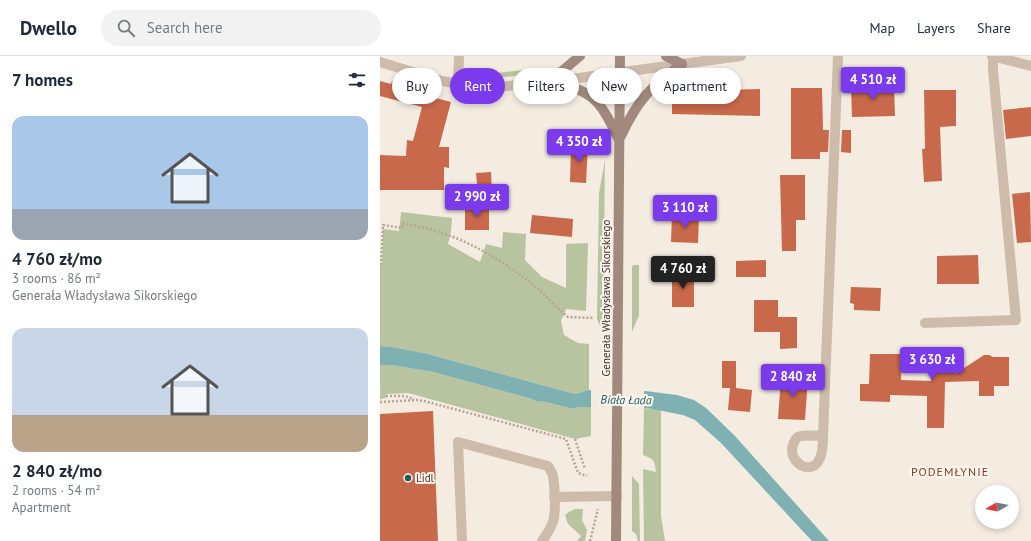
<!DOCTYPE html>
<html lang="en">
<head>
<meta charset="utf-8">
<style>
	body { margin:0; font-family:"PT Sans",sans-serif; background:#f2f2f3; color:#1f2937; height:100vh; display:flex; flex-direction:column; font-size:15px; white-space:nowrap }
	* { box-sizing:border-box; margin:0 }
	p { font-size:13px; color:#747a83 }
	.icon { flex:none; width:22px; height:22px; fill:none; stroke:currentColor; stroke-width:2; stroke-linecap:round; stroke-linejoin:round }
	.map { position:relative; flex:1; overflow:hidden }
	.drawer { display:flex; flex-direction:column; background:#fff; width:380px }
	.drawer>* { flex:none }
	.top-card { position:absolute; left:12px; top:12px; width:380px; height:36px; display:flex; gap:8px }
	.needle { width:26px; rotate:260deg }
	.buttons { position:absolute; left:595px; top:429px; display:grid; gap:8px }
	.buttons a { display:grid; place-items:center; width:44px; height:44px; border-radius:50%; background:#fff; box-shadow:0 2px 6px #0003; font-size:20px }
	.price { position:absolute; translate:-50% -34px; padding:0 9px; border-radius:4px; background:#7c3aed; color:#fff; font-size:13px; line-height:26px; filter:drop-shadow(0 1px 2px #0008) }
	.price::after { content:''; position:absolute; left:50%; top:24px; width:12px; height:9px; margin-left:-6px; background:inherit; clip-path:polygon(0 0,100% 0,50% 100%) }
	.price.on { background:#222; color:#fff }
	ul { padding:0; list-style:none }
	li { display:grid; align-content:center; gap:8px; height:212px; padding:0 12px }
	li span { display:grid; place-items:center; height:124px; border-radius:12px; color:#555 }
	li>.icon { margin-inline-start:auto }
	span .icon { width:72px; height:72px; fill:#fffc; stroke-width:1 }
	li b { font-size:17px }
	h2 { display:flex; justify-content:space-between; align-items:center; height:48px; padding:0 12px; font-size:17px }
	.tag { padding:0 14px; border-radius:18px; background:#fff; box-shadow:0 2px 6px #0003; font-size:14px; line-height:36px }
	.tag.on { background:#7c3aed; color:#fff }
	header { display:flex; align-items:center; gap:24px; box-sizing:border-box; height:56px; padding:0 20px; background:#fff; border-bottom:1px solid #e0e1e3 }
	header strong { font-size:19px }
	nav { display:flex; gap:22px; margin-inline-start:auto; font-size:14px }
	.search { width:280px; height:36px; background:#f2f2f3; display:flex; align-items:center; gap:10px; box-sizing:border-box; padding:0 14px; border-radius:22px; color:#747a83; font-size:15px }
	main { display:flex; flex:1; min-height:0 }
	.map>svg:first-child { display:block }
</style>
</head>
<body>
<header>
<strong>Dwello</strong>
<div class="search"><svg class="icon" aria-label="search" viewBox="0 0 24 24"><circle cx="10" cy="10" r="6"/><path d="M15 15l6 6"/></svg>Search here</div>
<nav><a>Map</a><a>Layers</a><a>Share</a></nav>
</header>
<main>
<section class="drawer">
<h2>7 homes<svg class="icon" aria-label="filters" viewBox="0 0 24 24"><path d="M4 7h16M4 17h16"/><circle cx="9" cy="7" r="2"/><circle cx="15" cy="17" r="2"/></svg></h2>
<ul>
<li><span style="background:linear-gradient(#a9c7e8 75%,#9aa5b1 0)"><svg class="icon" aria-label="home" viewBox="0 0 24 24"><path d="M3 11l9-7 9 7M6 9v11h12V9"/></svg></span><div><b>4 760 zł/mo</b><p>3 rooms · 86 m²</p><p>Generała Władysława Sikorskiego</p></div></li>
<li><span style="background:linear-gradient(#c9d6e8 70%,#b9a48a 0)"><svg class="icon" aria-label="home" viewBox="0 0 24 24"><path d="M3 11l9-7 9 7M6 9v11h12V9"/></svg></span><div><b>2 840 zł/mo</b><p>2 rooms · 54 m²</p><p>Apartment</p></div></li>
</ul>
</section>
<div class="map">
<svg width="651" height="485" viewBox="0 0 651 485">
	<rect width="100%" height="100%" fill="#f4ebe1"/>
	<g fill="#b8c4a0">
		<path d="M 159,12 L 161,14 C 144,22 117,21 98,21 L 100,19 Z"/>
		<polygon points="225,104 223,276 217,263 219,137"/>
		<polygon points="21,156 72,162 71,175 68,188 100,206 106,188 122,192 123,176 146,178 145,204 162,221 186,232 186,188 208,187 206,255 186,253 181,265 184,279 198,287 209,288 209,334 195,338 44,297 12,291 0,290 0,209 2,209 3,173 19,175"/>
		<polygon points="253,209 259,209 259,259 252,276 252,211"/>
		<polygon points="0,309 11,309 53,316 152,343 156,346 161,345 194,353 198,351 211,351 211,380 195,383 28,337 6,338 6,342 0,343"/>
		<path d="M 264,352 L 281,354 L 281,460 L 285,485 L 264,485 L 263,413 L 276,416 C 275,405 274,403 263,399 Z"/>
		<polygon points="252,420 259,428 260,485 258,485 256,478 252,475"/>
		<polygon points="195,453 203,453 202,464 207,474 205,485 197,485 201,480 188,468 185,459 189,456"/>
	</g>
	<polygon fill="#7fb0b2" points="0,290 12,291 44,297 195,338 209,334 265,335 297,339 314,344 326,352 354,379 449,485 432,485 341,387 315,364 303,359 267,352 198,351 194,353 161,345 157,346 152,343 53,316 11,309 0,309"/>
	<polygon fill="#f4ebe1" points="211,332 264,333 264,353 211,353"/>
	<g fill="#c8694b">
		<polygon points="0,25 11,28 12,25 42,33 41,38 71,46 59,91 69,91 69,112 64,111 64,134 0,134 0,99 26,100 27,84 33,85 42,51 0,40"/>
		<polygon points="514,29 515,60 472,61 471,30"/>
		<polygon points="411,32 442,32 443,74 449,74 448,96 440,96 440,103 411,103"/>
		<polygon points="380,33 380,60 292,58 292,37 342,38 342,34"/>
		<polygon points="544,34 576,34 576,70 560,71 562,125 544,126 542,93 545,93"/>
		<polygon points="651,51 651,80 626,83 623,54"/>
		<polygon points="462,74 471,74 471,97 461,96"/>
		<polygon points="191,87 208,88 206,127 190,126"/>
		<polygon points="111,116 112,138 98,139 96,117"/>
		<polygon points="400,119 425,119 425,164 416,164 416,195 402,195"/>
		<polygon points="650,136 651,186 637,187 632,138"/>
		<rect x="85" y="151" width="24" height="23"/>
		<polygon points="152,159 193,163 192,181 150,177"/>
		<polygon points="292,159 319,160 318,187 291,186"/>
		<polygon points="598,199 599,228 557,228 557,200"/>
		<polygon points="386,204 386,221 356,221 356,205"/>
		<rect x="292" y="218" width="22" height="33"/>
		<polygon points="471,231 501,232 500,255 474,254 474,248 470,247"/>
		<polygon points="374,244 398,244 398,261 417,261 417,292 400,293 400,276 374,276"/>
		<polygon points="490,298 522,298 521,324 551,325 550,300 575,299 575,318 604,299 609,299 613,301 629,301 629,330 614,330 614,340 599,340 599,325 565,326 564,372 547,372 547,340 510,339 510,346 480,345 480,328 489,328"/>
		<polygon points="342,305 356,305 356,332 372,334 370,356 348,354 350,332 342,332"/>
		<polygon points="401,321 428,322 425,364 398,363"/>
		<polygon points="53,355 58,485 0,485 0,358"/>
	</g>
	<g fill="none" stroke-linecap="round" stroke-linejoin="round">
		<g stroke="#b9a596" stroke-width="2.5" stroke-dasharray="2 2" stroke-linecap="butt">
			<path d="M 0,208 L 1,208 L 3,169 L 22,172 L 23,167 C 35,170 47,172 59,176 C 92,186 130,209 157,232 C 167,241 177,252 188,261 L 214,262"/>
			<polyline points="6,340 25,340 34,343"/>
			<polyline points="0,346 37,344 44,345 186,383 198,417 207,420"/>
			<polyline points="195,383 205,413"/>
			<polyline points="210,485 218,453"/>
		</g>
		<g stroke="#cdbbac" stroke-width="10">
			<polyline points="78,28 79,0"/>
			<polyline points="174,441 237,440"/>
			<path d="M 82,485 L 78,386 L 168,410 C 170,414 173,417 173,421 C 175,432 176,456 173,466 C 170,473 167,479 162,485"/>
		</g>
		<g stroke="#cdbbac" stroke-width="10">
			<polyline points="612,0 651,10"/>
			<polyline points="0,6 62,25 92,30 118,31 169,26 361,0"/>
			<polyline points="545,267 636,264 613,14 613,0"/>
			<path d="M 443,380 C 437,380 423,378 418,381 C 415,383 414,385 413,389 C 407,406 432,422 440,402 C 443,396 443,387 443,380 L 458,0"/>
		</g>
		<g stroke="#a18a7d" stroke-width="10">
			<polyline points="286,0 302,8"/>
			<path d="M 169,26 C 211,33 220,43 238,82"/>
			<polyline points="169,26 200,0"/>
			<path d="M 241,80 C 257,45 271,30 302,8"/>
			<polyline points="236,485 240,0"/>
		</g>
	</g>
	<circle fill="#1f5a5e" stroke="#fbf5ee" stroke-width="1.5" cx="28" cy="422" r="4"/>
	<g text-anchor="middle" stroke-width="4" stroke-linejoin="round" paint-order="stroke">
		<g font-size="11" fill="#3b302b" stroke="#fbf5ee">
			<text transform="translate(226 242) rotate(-90)" y="4">Generała Władysława Sikorskiego</text>
		</g>
		<g font-size="11" fill="#3b302b" stroke="#fbf5ee" text-anchor="start">
			<text x="36" y="426">Lidl</text>
		</g>
		<g font-size="12" font-style="italic" fill="#1f5a5e" stroke="#fbf5ee">
			<text transform="translate(246 344) rotate(1)" y="4">Biała Łada</text>
		</g>
		<g font-size="12" letter-spacing="1" fill="#8c3b22" stroke="#fbf5ee">
			<text x="570" y="420">PODEMŁYNIE</text>
		</g>
	</g>
</svg>
<div class="buttons">
<a><svg class="needle" viewBox="-14 -14 28 28"><path d="M0-13l5 13h-10z" fill="#e53935"/><path d="M0 13l5-13h-10z" fill="#747a83"/></svg></a>
</div>
<b class="price" style="left:493px;top:45px">4 510 zł</b>
<b class="price" style="left:199px;top:107px">4 350 zł</b>
<b class="price" style="left:97px;top:162px">2 990 zł</b>
<b class="price" style="left:305px;top:173px">3 110 zł</b>
<b class="price on" style="left:303px;top:234px">4 760 zł</b>
<b class="price" style="left:552px;top:325px">3 630 zł</b>
<b class="price" style="left:413px;top:342px">2 840 zł</b>
<div class="top-card">
<a class="tag">Buy</a>
<a class="tag on">Rent</a>
<a class="tag">Filters</a>
<a class="tag">New</a>
<a class="tag">Apartment</a>
</div>
</div>
</main>
</body>
</html>
